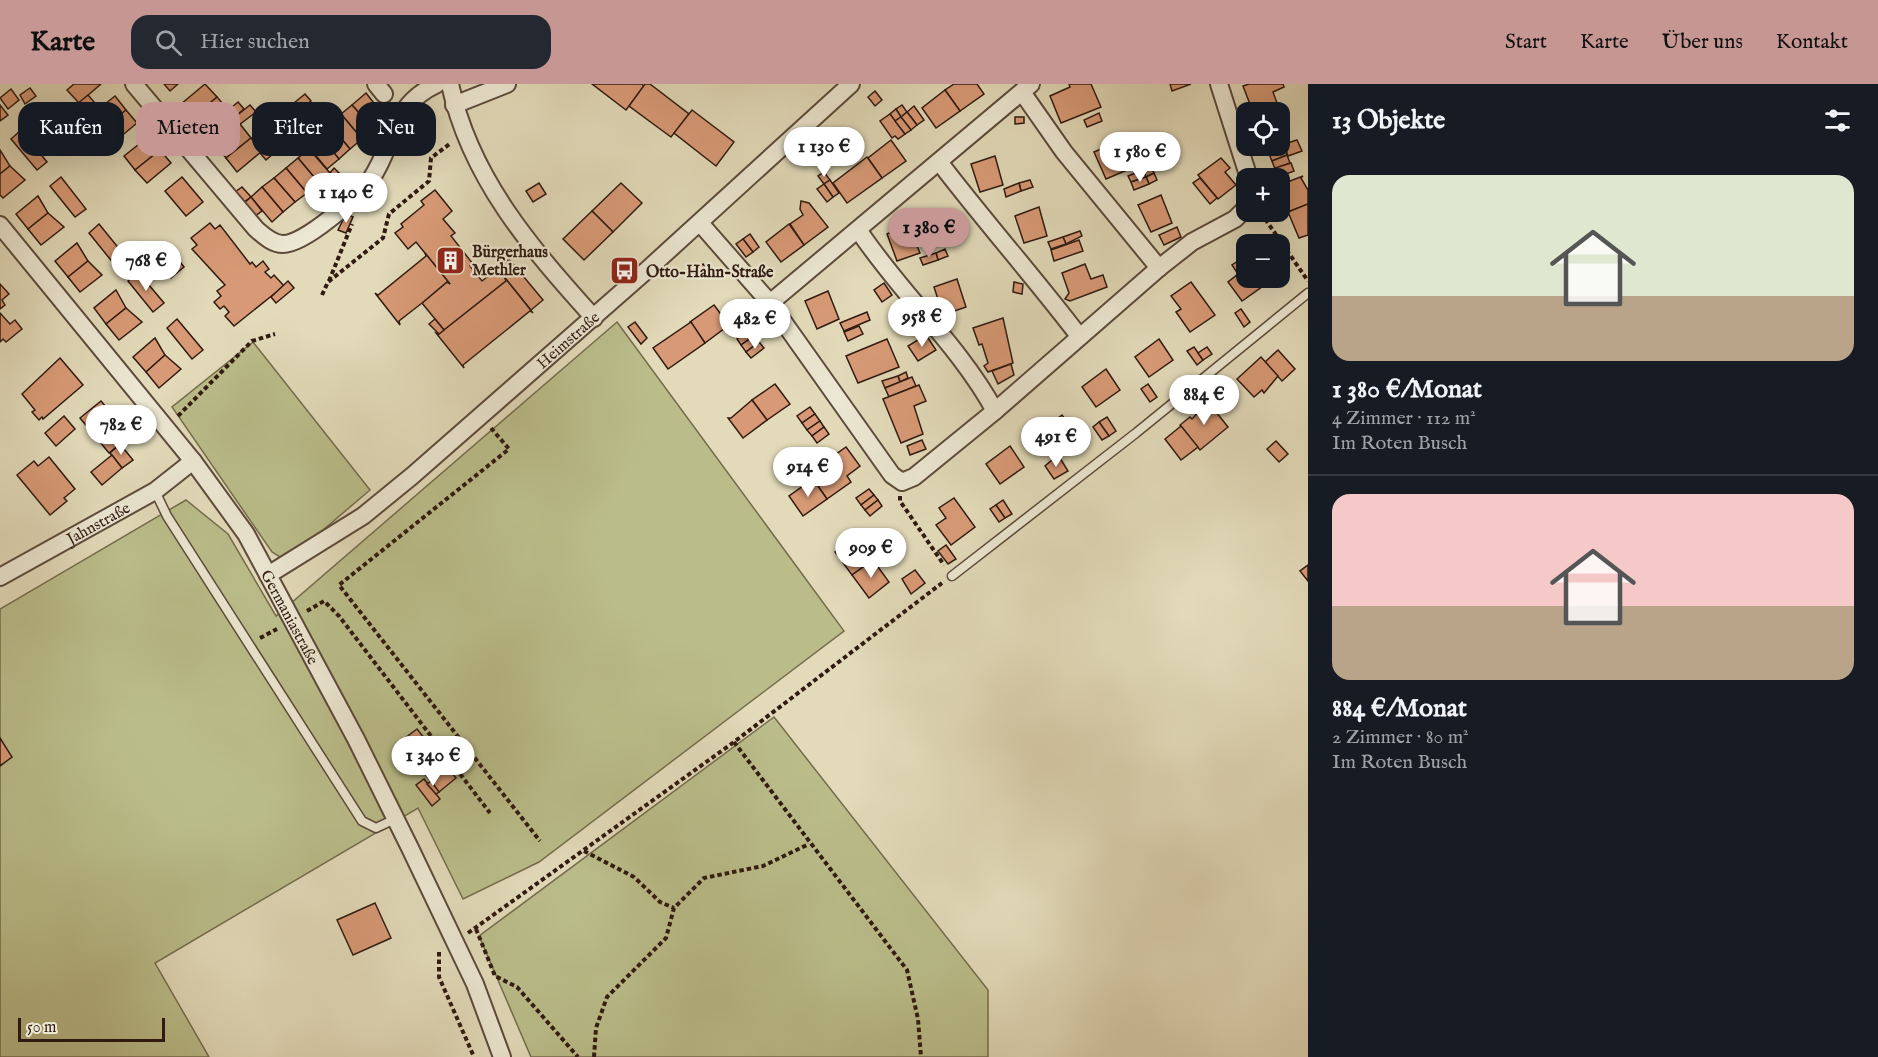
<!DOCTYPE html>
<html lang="de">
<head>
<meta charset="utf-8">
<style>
	body { margin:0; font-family:"IM FELL English",serif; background:#242831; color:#f1f3f6; height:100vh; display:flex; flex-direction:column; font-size:22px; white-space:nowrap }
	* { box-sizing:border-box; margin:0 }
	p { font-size:20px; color:#9ea1a6 }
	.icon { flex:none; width:33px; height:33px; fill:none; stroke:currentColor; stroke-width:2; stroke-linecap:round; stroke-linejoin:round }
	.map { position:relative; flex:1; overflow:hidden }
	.side { display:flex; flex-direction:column; background:#171b24; width:570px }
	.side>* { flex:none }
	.banner { position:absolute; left:18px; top:18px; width:570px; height:54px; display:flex; gap:12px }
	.buttons { position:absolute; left:1236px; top:18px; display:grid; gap:12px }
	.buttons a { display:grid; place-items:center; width:54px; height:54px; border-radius:12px; background:#171b24; box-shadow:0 6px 24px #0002; font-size:30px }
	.scale { position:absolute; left:18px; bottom:15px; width:147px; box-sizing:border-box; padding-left:6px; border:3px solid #301a11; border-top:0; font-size:16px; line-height:21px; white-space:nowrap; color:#301a11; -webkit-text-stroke:4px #ece7d2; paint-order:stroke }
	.price { position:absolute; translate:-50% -51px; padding:0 14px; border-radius:21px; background:#fff; color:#222; font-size:20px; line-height:39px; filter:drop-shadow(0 2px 3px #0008) }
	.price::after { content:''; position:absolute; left:50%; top:36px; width:18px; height:14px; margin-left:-9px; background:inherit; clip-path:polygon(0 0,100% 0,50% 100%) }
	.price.active { background:#c59692; color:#111 }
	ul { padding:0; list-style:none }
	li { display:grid; align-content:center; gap:12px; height:318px; padding:0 24px }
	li+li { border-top:2px solid #363941 }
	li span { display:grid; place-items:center; height:186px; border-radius:18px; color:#555 }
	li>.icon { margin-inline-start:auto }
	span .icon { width:108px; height:108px; fill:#fffc; stroke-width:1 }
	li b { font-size:26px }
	h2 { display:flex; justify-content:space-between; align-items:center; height:72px; padding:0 24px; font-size:26px }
	.tag { padding:0 21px; border-radius:18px; background:#171b24; box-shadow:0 6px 24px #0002; font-size:21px; line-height:54px }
	.tag.active { background:#c59692; color:#111 }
	header { display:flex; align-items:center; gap:36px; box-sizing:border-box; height:84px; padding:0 30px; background:#c59692; color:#111 }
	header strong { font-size:28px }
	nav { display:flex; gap:33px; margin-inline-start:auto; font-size:21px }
	.search { width:420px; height:54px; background:#242831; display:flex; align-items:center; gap:15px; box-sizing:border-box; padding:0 21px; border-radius:18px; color:#9ea1a6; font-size:22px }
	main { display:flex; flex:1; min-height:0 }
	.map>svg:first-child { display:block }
</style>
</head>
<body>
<header>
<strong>Karte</strong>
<div class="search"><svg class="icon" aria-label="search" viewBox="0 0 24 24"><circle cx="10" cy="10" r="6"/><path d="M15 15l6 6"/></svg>Hier suchen</div>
<nav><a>Start</a><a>Karte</a><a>Über uns</a><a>Kontakt</a></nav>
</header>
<main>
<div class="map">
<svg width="1308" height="973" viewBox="0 0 1308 973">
	<rect width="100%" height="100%" fill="#e2dab9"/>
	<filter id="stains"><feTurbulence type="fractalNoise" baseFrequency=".00333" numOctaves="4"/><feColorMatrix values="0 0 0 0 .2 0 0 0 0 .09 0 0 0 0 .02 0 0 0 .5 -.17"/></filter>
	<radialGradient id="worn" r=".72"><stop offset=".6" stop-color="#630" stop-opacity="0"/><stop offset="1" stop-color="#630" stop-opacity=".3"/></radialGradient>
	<g fill="#babd8a" stroke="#756c4e" stroke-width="1.5">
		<polygon points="617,238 844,547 539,778 463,815 418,724 155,879 209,973 0,973 0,525 186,416 228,450 276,532"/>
		<polygon points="253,258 370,406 296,469 280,473 272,468 172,323"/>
		<polygon points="774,633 988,906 988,973 531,973 479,852"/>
	</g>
	<g fill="#d89a76" stroke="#301a11" stroke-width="1.5">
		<polygon points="74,0 101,0 79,19 67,6"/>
		<polygon points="164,0 178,0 170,7"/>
		<polygon points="205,0 217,13 192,34 181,20"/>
		<polygon points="592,0 642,0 644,2 626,26"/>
		<polygon points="645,0 650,0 689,30 671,53 629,22"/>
		<polygon points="954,0 977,0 984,10 960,27 945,6"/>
		<polygon points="1069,0 1091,0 1101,23 1061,39 1050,12 1070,3"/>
		<polygon points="1170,0 1191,0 1172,7"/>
		<polygon points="1249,0 1283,0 1284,3 1273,8 1277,19 1253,28 1243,2"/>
		<polygon points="30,4 36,12 25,20 20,11"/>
		<polygon points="11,5 19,16 8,25 0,14"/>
		<polygon points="945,6 960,27 936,44 922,24"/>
		<polygon points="875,7 882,16 875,22 868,13"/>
		<polygon points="366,9 377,23 364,34 352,21"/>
		<polygon points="305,10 311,17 295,30 289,23"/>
		<polygon points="88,11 94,18 76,33 70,26"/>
		<polygon points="115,12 126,26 101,46 90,32"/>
		<polygon points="217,13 229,27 204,47 192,34"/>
		<polygon points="238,18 244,25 224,42 218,35"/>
		<polygon points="1277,19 1279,28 1253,28"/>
		<polygon points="0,21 8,31 0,37"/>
		<polygon points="250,21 256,28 235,44 230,37"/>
		<polygon points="352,21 373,45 362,55 341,30"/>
		<polygon points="902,21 907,28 901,33 896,25"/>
		<polygon points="914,22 924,36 917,41 907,28"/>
		<polygon points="896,25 901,33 895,37 890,30"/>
		<polygon points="126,26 137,39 112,60 101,46"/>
		<polygon points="692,26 734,58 716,82 674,49"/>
		<polygon points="907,28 917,41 911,46 901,33"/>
		<polygon points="1099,29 1102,37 1087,43 1084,36"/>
		<polygon points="341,30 362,55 350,65 329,40"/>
		<polygon points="890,30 905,50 898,55 895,52 892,54 880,37"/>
		<polygon points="1280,31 1287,46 1280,49"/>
		<polygon points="901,33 911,46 905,50 895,37"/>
		<polygon points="1015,33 1024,33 1024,39 1015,40"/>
		<polygon points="240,40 251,54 226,74 215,61"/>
		<polygon points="329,40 350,65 339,75 318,50"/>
		<polygon points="21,46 47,78 37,86 11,55"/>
		<polygon points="61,48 66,56 61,59 55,51"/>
		<polygon points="278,50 286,59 266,76 260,69"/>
		<polygon points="318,50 339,75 327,85 306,60"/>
		<polygon points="148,53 160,66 135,86 124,72"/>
		<polygon points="251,54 262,67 237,88 226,74"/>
		<polygon points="820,54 825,61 818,66 813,59"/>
		<polygon points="891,56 906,77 882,94 868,74"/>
		<polygon points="1283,56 1286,64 1270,70 1267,62 1280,62 1280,57"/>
		<polygon points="1297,56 1302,67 1288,72 1284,60"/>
		<polygon points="1118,58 1127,86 1106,95 1094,68"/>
		<polygon points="1285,64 1287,71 1272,77 1269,70"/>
		<polygon points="309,65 330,89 319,99 298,74"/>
		<polygon points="0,66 10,82 0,90"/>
		<polygon points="160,66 171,79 147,99 135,86"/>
		<polygon points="1287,71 1290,79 1275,85 1272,77"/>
		<polygon points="995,72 1003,101 980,108 971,80"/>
		<polygon points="867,73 882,94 847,119 833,99"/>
		<polygon points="298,74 319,99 307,109 286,84"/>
		<polygon points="1221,74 1230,84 1225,88 1236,101 1218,115 1198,91"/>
		<polygon points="1291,79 1294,87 1278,93 1275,84"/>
		<polygon points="10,82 25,96 3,114 0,111 0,90"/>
		<polygon points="1151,83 1154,89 1146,93 1143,86"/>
		<polygon points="286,84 307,109 295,118 274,94"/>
		<polygon points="334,84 341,91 334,96 329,90"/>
		<polygon points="1143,86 1146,93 1131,98 1128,92"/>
		<polygon points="824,88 830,96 824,100 818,92"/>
		<polygon points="1154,89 1157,96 1149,100 1146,93"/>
		<polygon points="1303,92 1301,94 1308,106 1308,120 1288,128 1280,101"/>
		<polygon points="61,93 86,125 75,133 50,102"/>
		<polygon points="182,93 203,118 186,132 165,107"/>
		<polygon points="1146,93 1149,100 1134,106 1131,98"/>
		<polygon points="274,94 295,118 283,128 262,103"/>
		<polygon points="1200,94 1217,114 1210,120 1193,99"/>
		<polygon points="830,96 839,109 833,113 824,100"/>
		<polygon points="1030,96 1033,103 1021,107 1019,99"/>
		<polygon points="539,99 546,110 533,118 526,107"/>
		<polygon points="621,99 642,119 613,148 592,127"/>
		<polygon points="1019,99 1021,107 1006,113 1004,105"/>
		<polygon points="824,100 833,113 827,118 817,105"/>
		<polygon points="242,103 251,113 244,118 235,108"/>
		<polygon points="262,103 283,128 272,138 251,113"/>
		<polygon points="435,106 452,127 443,135 455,149 451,152 473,180 470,182 482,197 509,175 543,216 531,226 505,194 506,197 444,246 422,219 447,198 450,200 416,158 408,165 395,149 403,143 401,140 424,121 421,117"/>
		<polygon points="1161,111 1172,139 1151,148 1138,121"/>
		<polygon points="38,112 48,129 28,145 16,130"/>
		<polygon points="251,113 262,127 255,132 244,119"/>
		<polygon points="801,117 809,119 828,143 804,161 790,140 803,131 800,125"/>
		<polygon points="1308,120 1308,151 1299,154 1288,128"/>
		<polygon points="1039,123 1047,152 1024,159 1015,132"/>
		<polygon points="592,127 613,148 584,176 563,155"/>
		<polygon points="48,129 64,143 41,161 28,145"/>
		<polygon points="346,130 353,133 346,149 338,146"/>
		<polygon points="925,133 931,151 915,157 920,169 897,177 887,150"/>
		<polygon points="210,139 215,145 220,141 250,180 252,178 256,183 263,177 269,185 265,188 271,194 274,191 284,202 234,242 225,232 229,228 224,222 220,225 214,218 221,212 217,207 225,201 192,165 197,161 191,154"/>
		<polygon points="99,140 125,172 114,180 89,149"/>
		<polygon points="789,140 804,161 781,178 766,158"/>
		<polygon points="1177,143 1181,153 1164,161 1159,151"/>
		<polygon points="1080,147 1082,152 1066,160 1063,153"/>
		<polygon points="750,150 759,163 753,168 743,155"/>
		<polygon points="1267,152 1273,160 1260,160 1258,158"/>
		<polygon points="1063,153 1066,160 1051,165 1048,158"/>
		<polygon points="743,155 753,168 746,173 736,160"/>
		<polygon points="1079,156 1083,167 1054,177 1051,166"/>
		<polygon points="77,159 88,177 68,193 55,177"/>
		<polygon points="168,163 184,183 171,194 154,174"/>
		<polygon points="945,165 948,172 938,176 936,169"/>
		<polygon points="425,169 450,200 447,198 422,219 399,237 400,241 375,209 378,211 426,172"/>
		<polygon points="936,169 938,176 923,181 920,174"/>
		<polygon points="1244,173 1246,177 1246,194 1261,194 1266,200 1242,217 1228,198 1238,190 1232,181"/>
		<polygon points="88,177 102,191 80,208 68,193"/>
		<polygon points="703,180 710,189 703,193 697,184"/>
		<polygon points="1085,180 1091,195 1103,191 1107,203 1070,217 1065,215 1069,209 1062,189"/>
		<polygon points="138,188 164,219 153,228 128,197"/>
		<polygon points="505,194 533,229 530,227 463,281 464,284 436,249 439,250 444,246 506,197"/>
		<polygon points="957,195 966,223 943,231 934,203"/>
		<polygon points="288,197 294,204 276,219 271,213"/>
		<polygon points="1014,198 1023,200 1022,210 1013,208"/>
		<polygon points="1191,198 1215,231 1190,248 1176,228 1181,225 1171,212"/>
		<polygon points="884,199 892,211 882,218 874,206"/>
		<polygon points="0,200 9,210 2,216 5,221 0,225"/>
		<polygon points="116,206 126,224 106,240 94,224"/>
		<polygon points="828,207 839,235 817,245 805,217"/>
		<polygon points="714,221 729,241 705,259 690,238"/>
		<polygon points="126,224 142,238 119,256 106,240"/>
		<polygon points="1241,225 1250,238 1244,243 1235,229"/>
		<polygon points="867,228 870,236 844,247 840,239"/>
		<polygon points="0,229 10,240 15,236 22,245 6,258 3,255 0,258"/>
		<polygon points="1003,234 1013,279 988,288 984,282 988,279 982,260 979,261 973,244"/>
		<polygon points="177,235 203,266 192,275 167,244"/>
		<polygon points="435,235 444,246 439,250 429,240"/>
		<polygon points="635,238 647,254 641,260 628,243"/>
		<polygon points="691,238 705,259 668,285 653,264"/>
		<polygon points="859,242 863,250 848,257 844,248"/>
		<polygon points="749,245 754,252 741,261 737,255"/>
		<polygon points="926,251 936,266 918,277 908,262"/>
		<polygon points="754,252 759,258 746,268 741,261"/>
		<polygon points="155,254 165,271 146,288 133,273"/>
		<polygon points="887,255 899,283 858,299 846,272"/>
		<polygon points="1159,255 1173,276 1149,293 1135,273"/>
		<polygon points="759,258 764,264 751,274 746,268"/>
		<polygon points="1194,263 1203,276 1197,281 1187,267"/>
		<polygon points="1207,263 1212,270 1203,276 1198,269"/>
		<polygon points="1278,266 1295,285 1282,297 1265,278"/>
		<polygon points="165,271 181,285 159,304 146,288"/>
		<polygon points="1261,273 1278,292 1264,309 1262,306 1254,313 1237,295"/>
		<polygon points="60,274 83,301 43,335 42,333 39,336 32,328 35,326 22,310"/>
		<polygon points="1011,280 1014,291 998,300 992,287"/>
		<polygon points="1106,285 1120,306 1096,323 1082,303"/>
		<polygon points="906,288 908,294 900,298 898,292"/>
		<polygon points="898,292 900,298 885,304 882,297"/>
		<polygon points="912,293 916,302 889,313 885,304"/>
		<polygon points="775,300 790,320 767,336 752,316"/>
		<polygon points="1148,300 1157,313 1150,318 1141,305"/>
		<polygon points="919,301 926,317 914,322 923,350 901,359 883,315"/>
		<polygon points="752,316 767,336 743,354 728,334 731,334"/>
		<polygon points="101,317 130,352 109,369 80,334"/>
		<polygon points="1208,318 1228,343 1200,366 1180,341 1190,333 1192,335"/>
		<polygon points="810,323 815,330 802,339 797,332"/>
		<polygon points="815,330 820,337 807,346 802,339"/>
		<polygon points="1062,331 1077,352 1052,369 1038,349"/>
		<polygon points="64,332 75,345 56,362 45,349"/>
		<polygon points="1107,333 1116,347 1109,352 1099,338"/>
		<polygon points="820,337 824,343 812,352 807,346"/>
		<polygon points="1099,338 1109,352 1102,356 1093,343"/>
		<polygon points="1181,342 1198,363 1181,376 1165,355"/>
		<polygon points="824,343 829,350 817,359 812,352"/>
		<polygon points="922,356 926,365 910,371 907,362"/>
		<polygon points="1276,357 1288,370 1279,378 1267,365"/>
		<polygon points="120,360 133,376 122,384 110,369"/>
		<polygon points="1010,362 1024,383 1000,400 986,380"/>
		<polygon points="846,363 860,382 847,392 851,398 827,415 813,395 836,378 832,373"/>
		<polygon points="112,371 122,384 102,401 91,388"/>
		<polygon points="1058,371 1068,387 1054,395 1045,382"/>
		<polygon points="49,373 75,405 64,414 67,417 50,431 17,391 34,377 38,382"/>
		<polygon points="813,395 827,415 803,432 789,412"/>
		<polygon points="869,405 874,411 861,421 856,414"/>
		<polygon points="874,411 878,416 865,426 861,421"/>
		<polygon points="954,414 975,443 951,461 936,441 946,434 939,424"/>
		<polygon points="878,416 882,422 870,432 865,426"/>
		<polygon points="1003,416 1012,430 1005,434 996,421"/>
		<polygon points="996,421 1005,434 999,438 990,425"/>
		<polygon points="856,452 873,476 852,491 835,468"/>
		<polygon points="946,461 956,475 948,480 938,467"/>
		<polygon points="873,476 889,498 869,514 852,491"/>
		<polygon points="1308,481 1308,497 1300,487"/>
		<polygon points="915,486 925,499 911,510 902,495"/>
		<polygon points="417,645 456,694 439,708 400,658"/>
		<polygon points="0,654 12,673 0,682"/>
		<polygon points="424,695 440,715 432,722 416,701"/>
		<polygon points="431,697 439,708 436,710 427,700"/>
		<polygon points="375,819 391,854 353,871 337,836"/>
	</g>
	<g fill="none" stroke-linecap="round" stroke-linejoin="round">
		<defs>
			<g id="lane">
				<polyline points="155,407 167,432 362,737 376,744 395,735"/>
				<polyline points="952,492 1136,349 1308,209"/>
			</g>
			<g id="street">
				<path d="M 134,0 L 256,145 C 263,151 272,160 283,160 C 305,160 358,113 371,95 C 396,58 390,22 437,0"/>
				<polyline points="376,0 384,10"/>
				<path d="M 450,0 C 470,94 531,164 594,234"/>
				<polyline points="1219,0 1249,94"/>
				<polyline points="1022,8 1064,68 1159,184"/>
				<polyline points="454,21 507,0"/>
				<path d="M 940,79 C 985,138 1034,193 1079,252"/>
				<polyline points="700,139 770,219 892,391 902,398 914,393 995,327 1159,184 1192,158 1235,135 1246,124"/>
				<path id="s1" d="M 0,141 L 193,377 L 246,450 L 356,655 L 410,764 L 475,900 L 502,973"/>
				<path d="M 859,147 C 901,210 959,261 995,327"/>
				<polyline points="770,219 1031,0"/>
				<path id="s2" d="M 268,491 L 363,432 L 412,392 L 647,186 L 851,0"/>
				<path id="s3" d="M 0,493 L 155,407 L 193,377"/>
			</g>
		</defs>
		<use href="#lane" stroke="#5c4a3b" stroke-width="11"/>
		<use href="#street" stroke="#5c4a3b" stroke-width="20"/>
		<g stroke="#301a11" stroke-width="4" stroke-dasharray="4.5 3" stroke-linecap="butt">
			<polyline points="1261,129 1308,197"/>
			<polyline points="329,197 352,140"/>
			<polyline points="322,211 328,198 383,154 389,130 429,97 431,74 451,59"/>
			<polyline points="178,332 252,257 275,250"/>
			<polyline points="491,344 509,365 339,501 540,757"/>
			<polyline points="900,412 900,417 944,481"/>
			<polyline points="307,527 324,517 339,532 490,729"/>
			<polyline points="260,554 277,545"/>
			<polyline points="734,658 907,886 918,935 921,973"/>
			<polyline points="584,767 634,793 660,818 674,824"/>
			<polyline points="476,845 495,892 517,903 578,973"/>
			<polyline points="468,849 734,658 942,499"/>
			<polyline points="439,868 439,893 474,973"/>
			<polyline points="594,973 596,944 607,913 666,854 674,824 704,794 763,782 809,760"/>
		</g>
		<use href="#lane" stroke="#ece7d2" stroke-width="8"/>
		<use href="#street" stroke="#ece7d2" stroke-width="16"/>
	</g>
	<defs>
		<symbol id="building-square" viewBox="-11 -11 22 22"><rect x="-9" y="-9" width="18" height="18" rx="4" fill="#8f2418" stroke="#ece7d2"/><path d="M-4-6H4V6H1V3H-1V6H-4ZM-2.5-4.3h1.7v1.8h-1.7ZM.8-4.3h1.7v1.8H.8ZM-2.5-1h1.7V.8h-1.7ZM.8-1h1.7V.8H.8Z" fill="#fff"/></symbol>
		<symbol id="bus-square" viewBox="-11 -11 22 22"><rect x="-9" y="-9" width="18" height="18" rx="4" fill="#8f2418" stroke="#ece7d2"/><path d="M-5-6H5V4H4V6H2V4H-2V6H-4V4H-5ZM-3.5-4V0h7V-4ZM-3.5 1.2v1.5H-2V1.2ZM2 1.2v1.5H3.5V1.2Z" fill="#fff"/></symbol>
	</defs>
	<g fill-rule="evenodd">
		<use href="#building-square" x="434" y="160" width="33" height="33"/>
		<use href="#bus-square" x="608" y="170" width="33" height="33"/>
	</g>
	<g text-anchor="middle" stroke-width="4.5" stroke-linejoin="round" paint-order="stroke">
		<g font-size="16" font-weight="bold" fill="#301a11" stroke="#ece7d2" text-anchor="start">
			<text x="472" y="173">Bürgerhaus<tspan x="472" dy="18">Methler</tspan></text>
			<text x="646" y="193">Otto-Hahn-Straße</text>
		</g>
		<g font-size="16" fill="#301a11" stroke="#ece7d2">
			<text dy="6" stroke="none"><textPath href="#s2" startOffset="382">Heimstraße</textPath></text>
			<text dy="6" stroke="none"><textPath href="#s3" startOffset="112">Jahnstraße</textPath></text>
			<text dy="6" stroke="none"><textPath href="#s1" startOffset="489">Germaniastraße</textPath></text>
		</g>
	</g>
	<rect width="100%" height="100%" filter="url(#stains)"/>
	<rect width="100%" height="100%" fill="url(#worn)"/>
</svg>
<div class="buttons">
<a><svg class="icon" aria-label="locate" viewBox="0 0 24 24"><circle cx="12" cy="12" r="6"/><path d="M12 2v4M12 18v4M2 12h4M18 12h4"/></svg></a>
<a>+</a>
<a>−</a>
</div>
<div class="scale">50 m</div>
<b class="price" style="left:824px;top:94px">1 130 €</b>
<b class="price" style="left:1140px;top:99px">1 580 €</b>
<b class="price" style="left:346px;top:140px">1 140 €</b>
<b class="price active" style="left:929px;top:175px">1 380 €</b>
<b class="price" style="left:146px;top:208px">768 €</b>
<b class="price" style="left:922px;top:264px">958 €</b>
<b class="price" style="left:755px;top:266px">482 €</b>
<b class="price" style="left:1204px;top:342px">884 €</b>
<b class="price" style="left:121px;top:372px">782 €</b>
<b class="price" style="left:1056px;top:384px">491 €</b>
<b class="price" style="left:808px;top:414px">914 €</b>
<b class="price" style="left:871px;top:495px">909 €</b>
<b class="price" style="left:433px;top:703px">1 340 €</b>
<div class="banner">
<a class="tag">Kaufen</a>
<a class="tag active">Mieten</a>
<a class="tag">Filter</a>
<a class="tag">Neu</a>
</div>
</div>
<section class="side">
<h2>13 Objekte<svg class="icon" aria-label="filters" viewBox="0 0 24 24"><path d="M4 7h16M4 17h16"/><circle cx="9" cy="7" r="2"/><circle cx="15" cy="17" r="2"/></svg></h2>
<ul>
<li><span style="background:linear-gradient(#dfe7d0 65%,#b9a48a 0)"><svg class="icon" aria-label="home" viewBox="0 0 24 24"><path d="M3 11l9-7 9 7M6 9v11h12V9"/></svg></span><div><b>1 380 €/Monat</b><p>4 Zimmer · 112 m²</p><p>Im Roten Busch</p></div></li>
<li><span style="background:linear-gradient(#f6c9c9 60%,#b9a48a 0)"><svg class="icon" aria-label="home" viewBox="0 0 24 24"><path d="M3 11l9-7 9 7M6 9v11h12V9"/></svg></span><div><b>884 €/Monat</b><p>2 Zimmer · 80 m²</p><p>Im Roten Busch</p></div></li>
</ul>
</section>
</main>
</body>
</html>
